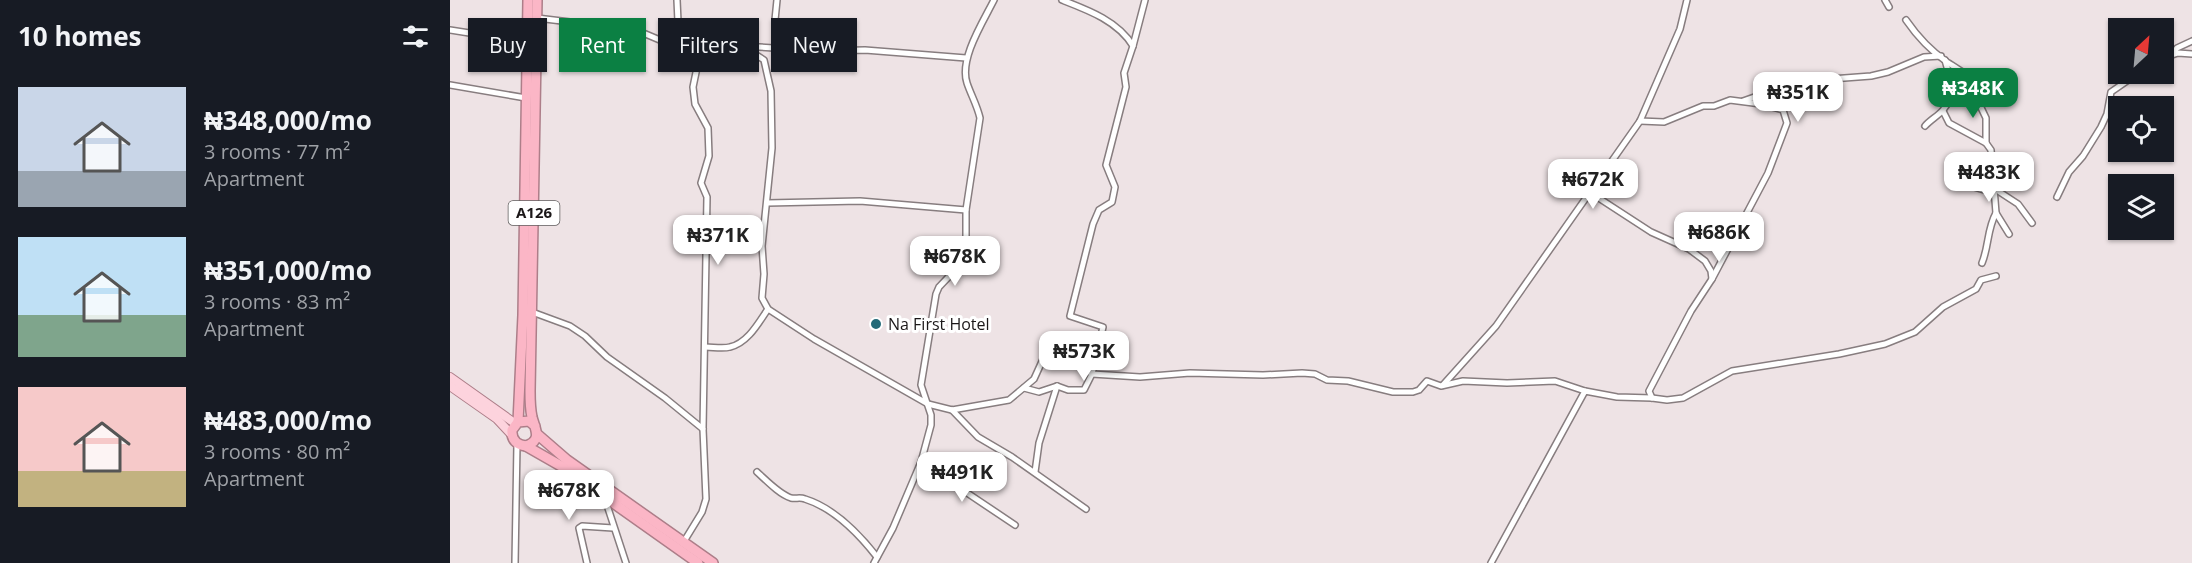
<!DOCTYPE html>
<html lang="en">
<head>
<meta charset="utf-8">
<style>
	body { margin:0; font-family:"Open Sans",sans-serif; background:#20242c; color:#f1f3f6; height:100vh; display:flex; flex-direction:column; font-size:22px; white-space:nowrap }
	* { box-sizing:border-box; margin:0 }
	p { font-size:20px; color:#9ea1a6 }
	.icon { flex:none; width:33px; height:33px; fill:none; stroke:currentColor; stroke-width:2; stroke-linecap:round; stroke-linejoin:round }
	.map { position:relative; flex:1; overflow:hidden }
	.side { display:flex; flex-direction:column; background:#171b24; width:450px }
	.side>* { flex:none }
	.guide { position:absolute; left:18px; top:18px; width:570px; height:54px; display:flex; gap:12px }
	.needle { width:39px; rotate:26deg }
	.tools { position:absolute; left:1658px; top:18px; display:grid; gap:12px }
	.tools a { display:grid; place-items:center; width:66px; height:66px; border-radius:0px; background:#171b24; box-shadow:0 2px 4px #0004; font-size:30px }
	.price { position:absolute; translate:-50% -51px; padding:0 14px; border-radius:12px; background:#fff; color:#222; font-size:20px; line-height:39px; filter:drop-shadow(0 2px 3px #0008) }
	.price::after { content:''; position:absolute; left:50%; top:36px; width:18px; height:14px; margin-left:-9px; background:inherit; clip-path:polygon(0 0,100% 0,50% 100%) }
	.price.selected { background:#0b8043; color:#fff }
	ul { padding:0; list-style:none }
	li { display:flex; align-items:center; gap:18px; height:150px; padding:0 18px }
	li span { display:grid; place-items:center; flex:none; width:168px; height:120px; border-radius:0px; color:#555 }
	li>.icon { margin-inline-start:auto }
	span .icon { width:72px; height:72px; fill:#fffc; stroke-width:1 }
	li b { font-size:26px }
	h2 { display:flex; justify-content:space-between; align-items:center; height:72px; padding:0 18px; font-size:26px }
	.tag { padding:0 21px; border-radius:0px; background:#171b24; box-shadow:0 2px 4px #0004; font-size:21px; line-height:54px }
	.tag.selected { background:#0b8043; color:#fff }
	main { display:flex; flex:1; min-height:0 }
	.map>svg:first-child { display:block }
</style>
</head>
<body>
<main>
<section class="side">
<h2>10 homes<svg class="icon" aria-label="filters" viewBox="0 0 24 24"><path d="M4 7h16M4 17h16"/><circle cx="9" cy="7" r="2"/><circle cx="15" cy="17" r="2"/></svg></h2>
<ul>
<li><span style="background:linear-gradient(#c9d6e8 70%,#9aa5b1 0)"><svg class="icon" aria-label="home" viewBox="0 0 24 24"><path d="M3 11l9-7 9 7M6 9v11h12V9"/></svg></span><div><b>₦348,000/mo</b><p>3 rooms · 77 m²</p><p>Apartment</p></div></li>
<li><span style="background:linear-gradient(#bfe0f5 65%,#7fa58c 0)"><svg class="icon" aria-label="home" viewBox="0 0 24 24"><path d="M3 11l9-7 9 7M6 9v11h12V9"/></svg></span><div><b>₦351,000/mo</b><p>3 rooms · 83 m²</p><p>Apartment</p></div></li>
<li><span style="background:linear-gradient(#f6c9c9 70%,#c2b280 0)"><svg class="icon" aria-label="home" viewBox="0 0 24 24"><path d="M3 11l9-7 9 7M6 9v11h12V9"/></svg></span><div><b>₦483,000/mo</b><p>3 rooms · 80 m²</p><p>Apartment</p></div></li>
</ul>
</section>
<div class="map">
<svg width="1742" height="563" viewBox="0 0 1742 563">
	<rect width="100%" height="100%" fill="#eee3e5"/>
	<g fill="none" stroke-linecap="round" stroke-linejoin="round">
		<defs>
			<g id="street">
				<polyline points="227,0 229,43"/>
				<polyline points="1435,0 1439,7"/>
				<polyline points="87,18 186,30 217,43 233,42 246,47 250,53 243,87 245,104 258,128 259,156 251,183 257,197 253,429 256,499 252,512 233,543"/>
				<path d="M 1456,20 C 1467,36 1481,51 1497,62 C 1508,69 1519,75 1528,85 L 1525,95 L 1536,118 L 1536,143 L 1541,150 L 1546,213 L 1559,234"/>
				<polyline points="0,30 77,42"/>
				<polyline points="683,46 695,0"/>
				<polyline points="246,47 309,47 371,51 415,50 516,58"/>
				<polyline points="294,47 314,60 321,91 322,148 312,246 314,274 312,298 318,309 364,339 478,404 502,410 559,400 584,379 599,346 608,343 626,362 642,374 690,377 740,373 813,375 852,373 865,374 877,380 898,381 943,392 963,392 969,390 977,381 991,386 1013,381 1057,383 1105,381 1135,391"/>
				<polyline points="327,48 325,20 327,0"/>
				<polyline points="1722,54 1727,48 1742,41"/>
				<polyline points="1713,58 1728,53 1742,54"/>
				<polyline points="0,85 76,98"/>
				<polyline points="1293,101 1333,87 1354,86 1368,80 1421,76 1438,72 1474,57 1491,56"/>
				<polyline points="1493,111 1499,123 1536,143"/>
				<polyline points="1190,121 1214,122 1253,106 1264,106 1280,100 1311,104 1333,110 1337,123 1318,173 1262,279"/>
				<path d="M 1475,126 C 1480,120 1488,116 1493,110 C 1506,96 1500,77 1495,60"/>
				<polyline points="1504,178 1517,185 1541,192 1545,189 1568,204 1582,223"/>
				<polyline points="1141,193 1201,232 1239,249 1255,261 1261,271 1262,279 1241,311 1199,391 1202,398"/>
				<polyline points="1607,197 1619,172 1633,156 1651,127 1657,114 1661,92 1687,74"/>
				<polyline points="317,203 410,201 516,210"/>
				<path d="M 1532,263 C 1539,246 1537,229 1546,213"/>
				<polyline points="82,312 120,326 135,336 157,357 215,398 253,429"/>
				<path d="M 255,347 C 263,347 273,349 280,347 C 298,343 309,322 318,309"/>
				<polyline points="993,385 1046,326 1190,121 1230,29 1237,0"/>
				<path d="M 574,388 L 589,392 L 607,386 L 618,390 L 634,390 L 642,374 L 653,327 L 620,316 L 643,224 L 649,210 L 662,202 L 665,187 L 656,165 L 676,87 L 674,73 L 683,46 C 668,21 638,10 612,0"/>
				<polyline points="502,410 528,437 562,457 636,509"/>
				<polyline points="471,462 565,525"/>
				<path d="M 307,472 C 317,481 329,494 341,498 C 346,499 350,497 355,499 C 384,508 409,534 427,557"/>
				<polyline points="585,472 589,443 607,386"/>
				<polyline points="155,499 176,563"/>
				<polyline points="65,563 67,444"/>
				<polyline points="137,563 129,528 132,526 163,528"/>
				<path d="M 424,563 L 443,528 L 471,462 L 481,425 L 481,415 L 471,385 L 486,294 L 489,287 L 508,267 L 516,249 L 516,210 L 530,118 C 527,105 521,95 517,83 C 509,59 533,22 544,0"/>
				<polyline points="1041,563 1135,391 1167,397 1202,398 1217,400 1233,398 1282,371 1389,354 1435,344 1465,332 1493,307 1526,289 1531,280 1546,276"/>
			</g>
			<g id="primary">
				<polyline points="0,377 66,424"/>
				<polyline points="0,386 47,419 61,434"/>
			</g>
			<g id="highway">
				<polyline points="68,422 73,315 78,0"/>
				<path d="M 85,426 L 79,421 L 68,422 L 62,430 C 61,440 67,445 76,446 C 93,440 85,429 82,417 C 80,408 80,400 80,391 L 87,0"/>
				<polyline points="87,434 117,460 263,563"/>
				<polyline points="76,446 111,466 248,563"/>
			</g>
		</defs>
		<use href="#street" stroke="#877d7f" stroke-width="8"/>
		<use href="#primary" stroke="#ad7e89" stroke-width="10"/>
		<use href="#highway" stroke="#ad7e89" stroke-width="12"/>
		<use href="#street" stroke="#fff" stroke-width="5"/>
		<use href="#primary" stroke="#fdd3dd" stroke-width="8"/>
		<use href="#highway" stroke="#fbb6c6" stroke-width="9"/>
	</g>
	<circle fill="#236a78" stroke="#fff" stroke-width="2" cx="426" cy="324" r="6"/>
	<g text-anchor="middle" stroke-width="6" stroke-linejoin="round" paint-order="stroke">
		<rect fill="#fff" stroke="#5f5d5d" stroke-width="1.5" x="58.5" y="201" width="51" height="24" rx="4.5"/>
		<g font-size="15" font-weight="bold" fill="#1b1718">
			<text x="84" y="218">A126</text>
		</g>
		<g font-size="16" fill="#1b1718" stroke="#fff" text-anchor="start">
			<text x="438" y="330">Na First Hotel</text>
		</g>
	</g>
</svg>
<div class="tools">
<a><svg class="needle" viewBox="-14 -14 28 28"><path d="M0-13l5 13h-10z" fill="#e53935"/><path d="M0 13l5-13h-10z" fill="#9ea1a6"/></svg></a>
<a><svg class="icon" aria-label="locate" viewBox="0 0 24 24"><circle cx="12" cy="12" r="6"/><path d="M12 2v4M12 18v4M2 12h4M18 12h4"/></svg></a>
<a><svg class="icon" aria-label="layers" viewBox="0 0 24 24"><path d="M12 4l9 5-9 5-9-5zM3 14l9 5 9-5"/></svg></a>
</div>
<b class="price selected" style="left:1523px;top:119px">₦348K</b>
<b class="price" style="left:1348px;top:123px">₦351K</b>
<b class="price" style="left:1539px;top:203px">₦483K</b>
<b class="price" style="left:1143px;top:210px">₦672K</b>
<b class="price" style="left:1269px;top:263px">₦686K</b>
<b class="price" style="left:268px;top:266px">₦371K</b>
<b class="price" style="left:505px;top:287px">₦678K</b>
<b class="price" style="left:634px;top:382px">₦573K</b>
<b class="price" style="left:512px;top:503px">₦491K</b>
<b class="price" style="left:119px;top:521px">₦678K</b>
<div class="guide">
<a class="tag">Buy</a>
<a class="tag selected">Rent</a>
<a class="tag">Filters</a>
<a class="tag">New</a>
</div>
</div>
</main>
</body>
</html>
